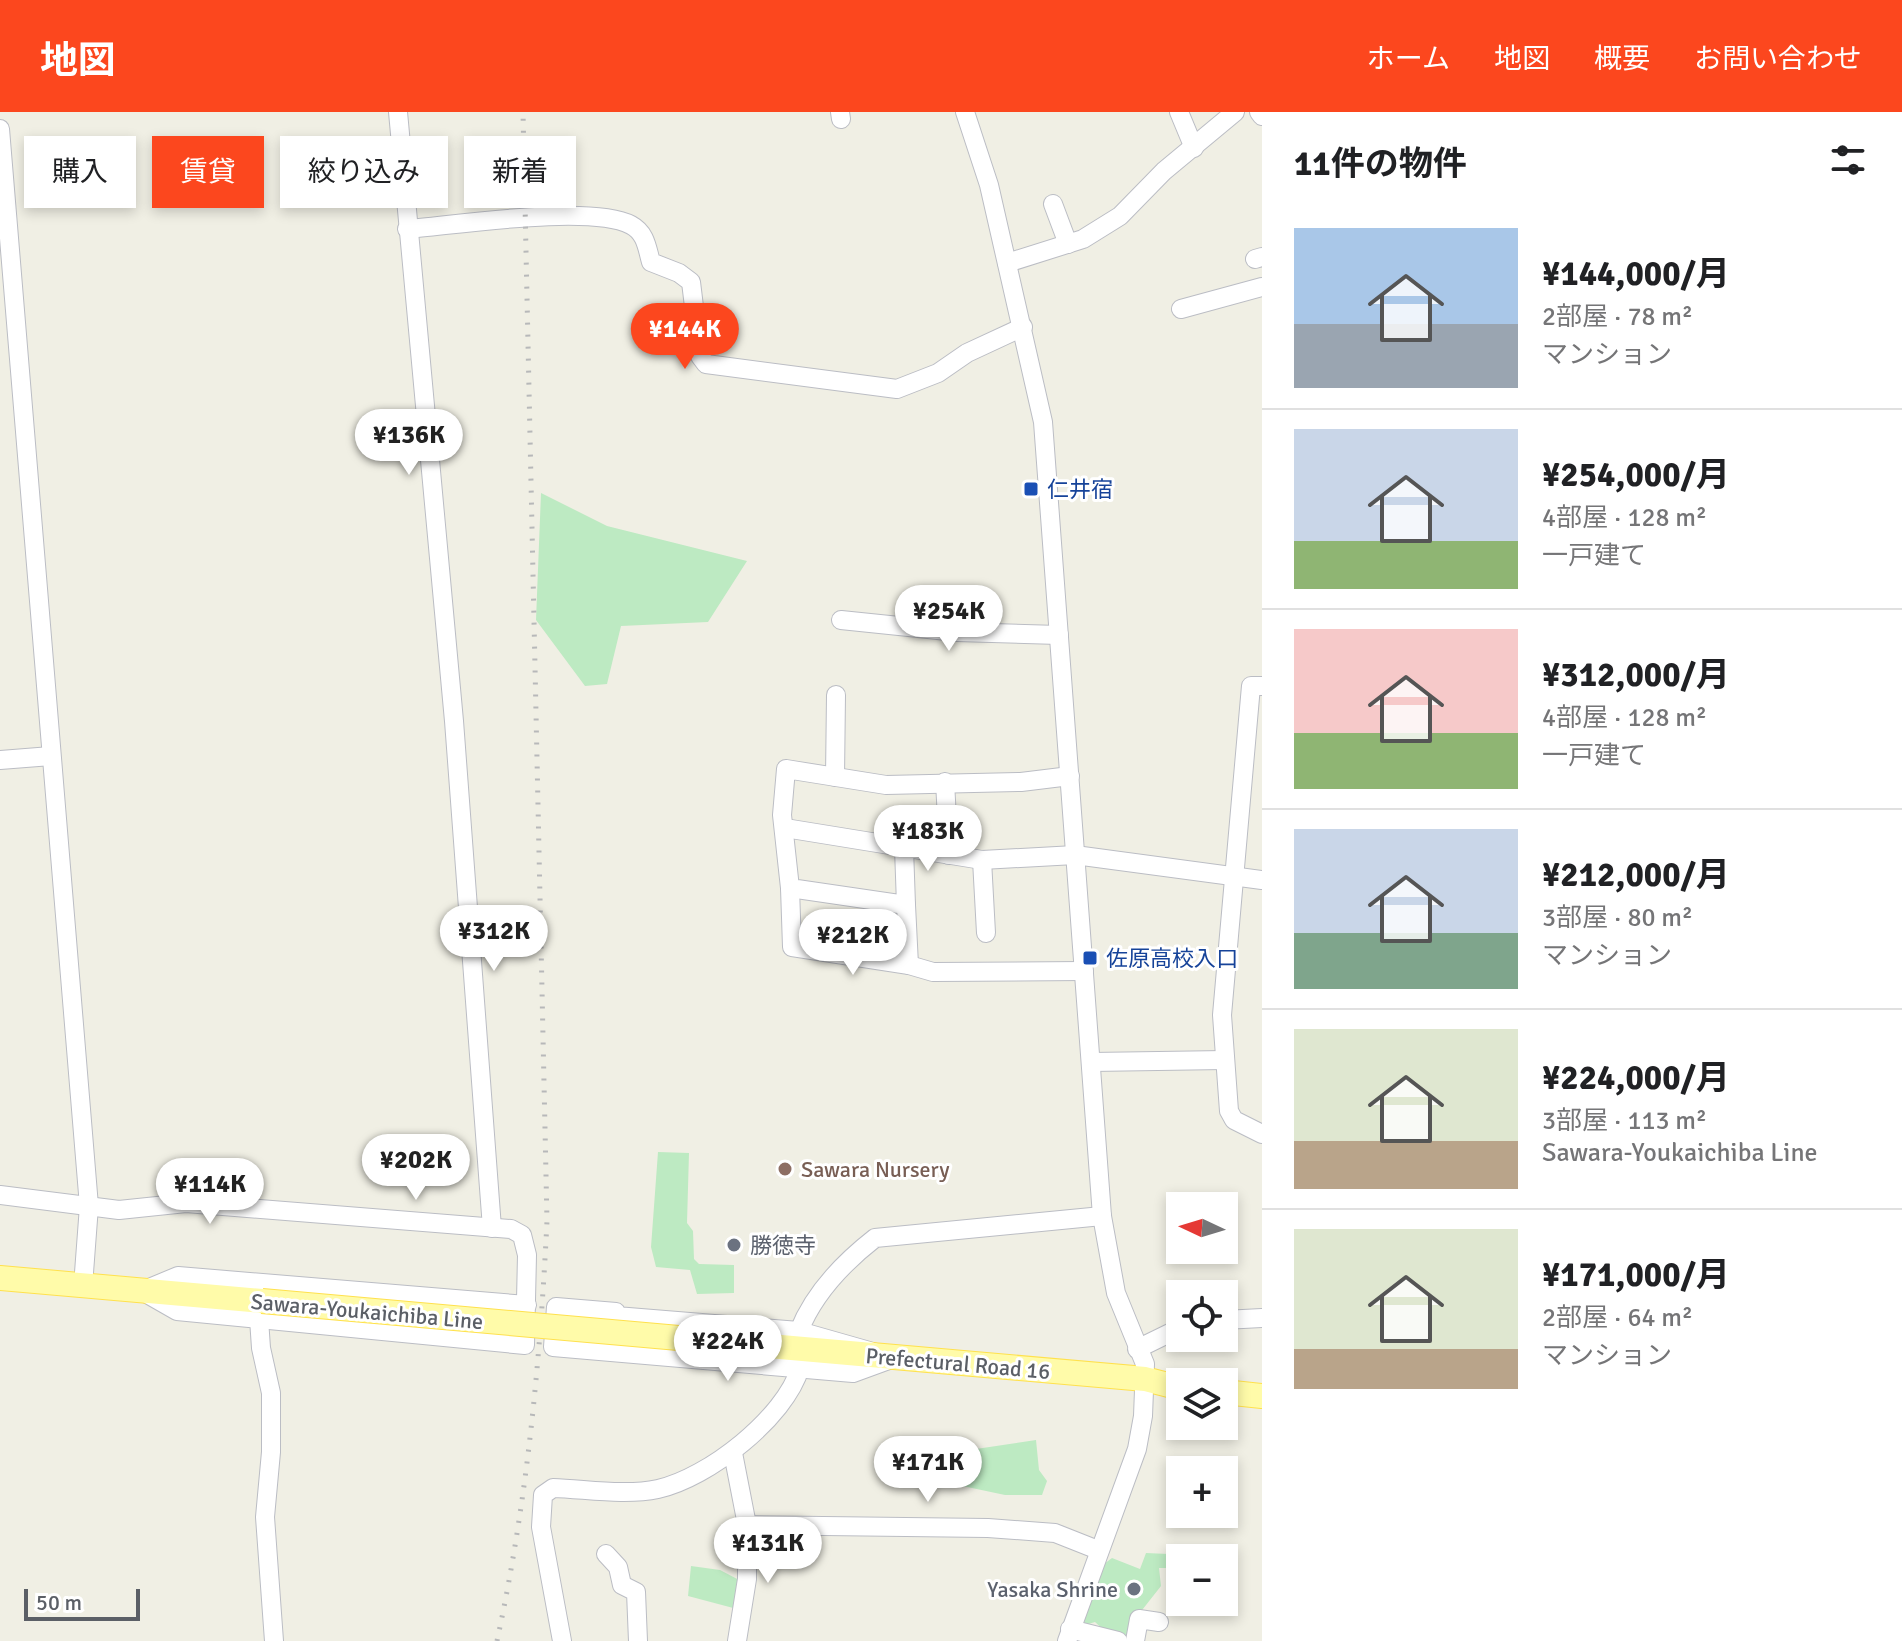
<!DOCTYPE html>
<html lang="ja">
<head>
<meta charset="utf-8">
<style>
	body { margin:0; font-family:Signika,"Noto Sans JP",sans-serif; background:#f6f6f6; color:#202124; height:100vh; display:flex; flex-direction:column; font-size:30px; white-space:nowrap }
	* { box-sizing:border-box; margin:0 }
	p { font-size:26px; color:#757577 }
	.icon { flex:none; width:44px; height:44px; fill:none; stroke:currentColor; stroke-width:2; stroke-linecap:round; stroke-linejoin:round }
	.map { position:relative; flex:1; overflow:hidden }
	.details { display:flex; flex-direction:column; background:#fff; width:640px }
	.details>* { flex:none }
	.hud { position:absolute; left:24px; top:24px; width:760px; height:72px; display:flex; gap:16px }
	.needle { width:52px; rotate:274deg }
	.buttons { position:absolute; left:1166px; top:1080px; display:grid; gap:16px }
	.buttons a { display:grid; place-items:center; width:72px; height:72px; border-radius:0px; background:#fff; box-shadow:0 4px 12px #0003; font-size:40px }
	.scale { position:absolute; left:24px; bottom:20px; width:116px; box-sizing:border-box; padding-left:8px; border:4px solid #5b5f66; border-top:0; font-size:22px; line-height:28px; white-space:nowrap; color:#5b5f66; -webkit-text-stroke:6px #fff; paint-order:stroke }
	.price { position:absolute; translate:-50% -68px; padding:0 18px; border-radius:28px; background:#fff; color:#222; font-size:26px; line-height:52px; filter:drop-shadow(0 2px 4px #0008) }
	.price::after { content:''; position:absolute; left:50%; top:48px; width:24px; height:18px; margin-left:-12px; background:inherit; clip-path:polygon(0 0,100% 0,50% 100%) }
	.price.selected { background:#fc471e; color:#fff }
	ul { padding:0; list-style:none }
	li { display:flex; align-items:center; gap:24px; height:200px; padding:0 32px }
	li+li { border-top:2px solid #e0e0e0 }
	li span { display:grid; place-items:center; flex:none; width:224px; height:160px; border-radius:0px; color:#555 }
	li>.icon { margin-inline-start:auto }
	span .icon { width:96px; height:96px; fill:#fffc; stroke-width:1 }
	li b { font-size:34px }
	h2 { display:flex; justify-content:space-between; align-items:center; height:96px; padding:0 32px; font-size:34px }
	.chip { padding:0 28px; border-radius:0px; background:#fff; box-shadow:0 4px 12px #0003; font-size:28px; line-height:72px }
	.chip.selected { background:#fc471e; color:#fff }
	header { display:flex; align-items:center; gap:48px; box-sizing:border-box; height:112px; padding:0 40px; background:#fc471e; color:#fff }
	header strong { font-size:38px }
	nav { display:flex; gap:44px; margin-inline-start:auto; font-size:28px }
	main { display:flex; flex:1; min-height:0 }
	.map>svg:first-child { display:block }
</style>
</head>
<body>
<header>
<strong>地図</strong>
<nav><a>ホーム</a><a>地図</a><a>概要</a><a>お問い合わせ</a></nav>
</header>
<main>
<div class="map">
<svg width="1262" height="1529" viewBox="0 0 1262 1529">
	<rect width="100%" height="100%" fill="#f0efe4"/>
	<g fill="#bdeac2">
		<polygon points="541,381 607,414 747,449 708,510 621,514 607,572 585,574 536,508"/>
		<polygon points="658,1040 689,1041 687,1111 693,1119 694,1147 699,1152 734,1153 734,1181 697,1182 690,1158 656,1155 651,1135"/>
		<polygon points="1036,1328 1039,1358 1047,1369 1042,1383 1005,1383 953,1372 949,1363 976,1337"/>
		<polygon points="1146,1441 1191,1443 1180,1446 1180,1456 1159,1456 1161,1474 1135,1507 1131,1529 1106,1520 1095,1510 1082,1514 1100,1455 1112,1446 1140,1457"/>
		<polygon points="691,1454 720,1458 743,1470 737,1497 688,1484"/>
	</g>
	<g fill="none" stroke-linecap="round" stroke-linejoin="round">
		<defs>
			<g id="minor">
				<polyline points="398,0 454,609 492,1116"/>
				<polyline points="840,0 841,7"/>
				<polyline points="965,0 989,73 1043,310 1102,1104 1116,1181 1145,1252 1143,1304 1137,1337 1067,1529"/>
				<polyline points="1179,0 1194,36"/>
				<polyline points="1259,0 1262,4"/>
				<polyline points="0,17 89,1094 83,1174"/>
				<polyline points="1053,92 1068,132"/>
				<path d="M 407,117 C 457,113 590,92 631,113 C 646,121 647,136 651,150 L 679,161 L 691,170 L 700,244 L 706,252 L 897,277 L 938,261 L 967,241 L 1023,215"/>
				<polyline points="1255,147 1262,145"/>
				<polyline points="1007,151 1083,127 1120,104 1164,59 1235,0"/>
				<polyline points="1181,197 1262,175"/>
				<polyline points="841,508 957,520 1059,523"/>
				<polyline points="1262,574 1251,574 1222,903 1229,999 1234,1008 1262,1022"/>
				<polyline points="0,648 51,644"/>
				<polyline points="835,665 836,583"/>
				<polyline points="945,670 949,743"/>
				<polyline points="785,716 982,748 1075,743 1262,768"/>
				<polyline points="904,736 906,793 790,776 782,703 786,657 886,673 1021,670 1070,664"/>
				<polyline points="982,748 986,821"/>
				<polyline points="790,776 792,835 909,853 906,793"/>
				<polyline points="909,853 933,860 1084,859"/>
				<polyline points="1091,950 1225,948"/>
				<polyline points="0,1083 119,1098 186,1091 511,1117 522,1123 527,1143 525,1233 259,1207"/>
				<polygon points="556,1195 616,1200 616,1204 799,1219 894,1246 853,1261 553,1235"/>
				<polyline points="1224,1208 1262,1206"/>
				<path d="M 799,1219 C 814,1181 843,1151 875,1126 L 1102,1104"/>
				<polyline points="1137,1237 1180,1216"/>
				<polyline points="733,1341 747,1413 747,1467 737,1529"/>
				<polyline points="747,1413 988,1416 1055,1421 1098,1438"/>
				<polyline points="606,1442 618,1455 622,1473 636,1480 638,1529"/>
				<polyline points="1070,1517 1118,1529"/>
				<polyline points="274,1529 265,1405 271,1340 271,1281 261,1236 259,1207 177,1199 142,1179 178,1164 527,1193"/>
				<path d="M 562,1529 L 541,1415 L 543,1383 L 553,1376 C 586,1377 625,1384 658,1377 C 708,1366 785,1306 800,1256"/>
				<polyline points="1135,1529 1139,1507 1159,1510"/>
			</g>
			<g id="major">
				<polyline points="0,1166 262,1189"/>
				<polyline points="735,1231 1145,1267 1180,1276"/>
				<polyline points="1224,1280 1262,1284"/>
			</g>
		</defs>
		<use href="#minor" stroke="#bbbdc4" stroke-width="20"/>
		<use href="#major" stroke="#ffe14d" stroke-width="26"/>
		<use href="#minor" stroke="#fff" stroke-width="18"/>
		<use href="#major" stroke="#fffba9" stroke-width="24"/>
		<path stroke="#b7b8b9" stroke-width="5" stroke-dasharray="2 10" stroke-linecap="butt" d="M 497,1529 C 527,1390 540,1251 547,1109 L 523,0"/>
		<defs>
			<polyline id="major-bridge" points="262,1189 735,1231"/>
		</defs>
		<use href="#major-bridge" stroke="#ffe14d" stroke-width="26" stroke-linecap="butt"/>
		<use href="#major-bridge" stroke="#fffba9" stroke-width="24"/>
	</g>
	<g fill="#1a4fb4" stroke="#fff" stroke-width="3">
		<rect x="1023" y="369" width="16" height="16" rx="4"/>
		<rect x="1082" y="838" width="16" height="16" rx="4"/>
	</g>
	<circle fill="#8d6e63" stroke="#fff" stroke-width="3" cx="785" cy="1057" r="8"/>
	<g fill="#6b7280" stroke="#fff" stroke-width="3">
		<circle cx="734" cy="1133" r="8"/>
		<circle cx="1134" cy="1477" r="8"/>
	</g>
	<g text-anchor="middle" stroke-width="6" stroke-linejoin="round" paint-order="stroke">
		<g font-size="22" fill="#164399" stroke="#fff" text-anchor="start">
			<text x="1047" y="385">仁井宿</text>
			<text x="1106" y="854">佐原高校入口</text>
		</g>
		<g font-size="22" fill="#785e54" stroke="#fff" text-anchor="start">
			<text x="801" y="1065">Sawara Nursery</text>
		</g>
		<g font-size="22" fill="#5b616d" stroke="#fff" text-anchor="start">
			<text x="750" y="1141">勝徳寺</text>
			<text x="1118" y="1485" text-anchor="end">Yasaka Shrine</text>
		</g>
		<g font-size="22" fill="#5b5f66" stroke="#fff">
			<text transform="translate(367 1199) rotate(5)" y="8">Sawara-Youkaichiba Line</text>
			<text transform="translate(958 1251) rotate(5)" y="8">Prefectural Road 16</text>
		</g>
	</g>
</svg>
<div class="buttons">
<a><svg class="needle" viewBox="-14 -14 28 28"><path d="M0-13l5 13h-10z" fill="#e53935"/><path d="M0 13l5-13h-10z" fill="#757577"/></svg></a>
<a><svg class="icon" aria-label="locate" viewBox="0 0 24 24"><circle cx="12" cy="12" r="6"/><path d="M12 2v4M12 18v4M2 12h4M18 12h4"/></svg></a>
<a><svg class="icon" aria-label="layers" viewBox="0 0 24 24"><path d="M12 4l9 5-9 5-9-5zM3 14l9 5 9-5"/></svg></a>
<a>+</a>
<a>−</a>
</div>
<div class="scale">50 m</div>
<b class="price selected" style="left:685px;top:259px">¥144K</b>
<b class="price" style="left:409px;top:365px">¥136K</b>
<b class="price" style="left:949px;top:541px">¥254K</b>
<b class="price" style="left:928px;top:761px">¥183K</b>
<b class="price" style="left:494px;top:861px">¥312K</b>
<b class="price" style="left:853px;top:865px">¥212K</b>
<b class="price" style="left:416px;top:1090px">¥202K</b>
<b class="price" style="left:210px;top:1114px">¥114K</b>
<b class="price" style="left:728px;top:1271px">¥224K</b>
<b class="price" style="left:928px;top:1392px">¥171K</b>
<b class="price" style="left:768px;top:1473px">¥131K</b>
<div class="hud">
<a class="chip">購入</a>
<a class="chip selected">賃貸</a>
<a class="chip">絞り込み</a>
<a class="chip">新着</a>
</div>
</div>
<section class="details">
<h2>11件の物件<svg class="icon" aria-label="filters" viewBox="0 0 24 24"><path d="M4 7h16M4 17h16"/><circle cx="9" cy="7" r="2"/><circle cx="15" cy="17" r="2"/></svg></h2>
<ul>
<li><span style="background:linear-gradient(#a9c7e8 60%,#9aa5b1 0)"><svg class="icon" aria-label="home" viewBox="0 0 24 24"><path d="M3 11l9-7 9 7M6 9v11h12V9"/></svg></span><div><b>¥144,000/月</b><p>2部屋 · 78 m²</p><p>マンション</p></div></li>
<li><span style="background:linear-gradient(#c9d6e8 70%,#8fb573 0)"><svg class="icon" aria-label="home" viewBox="0 0 24 24"><path d="M3 11l9-7 9 7M6 9v11h12V9"/></svg></span><div><b>¥254,000/月</b><p>4部屋 · 128 m²</p><p>一戸建て</p></div></li>
<li><span style="background:linear-gradient(#f6c9c9 65%,#8fb573 0)"><svg class="icon" aria-label="home" viewBox="0 0 24 24"><path d="M3 11l9-7 9 7M6 9v11h12V9"/></svg></span><div><b>¥312,000/月</b><p>4部屋 · 128 m²</p><p>一戸建て</p></div></li>
<li><span style="background:linear-gradient(#c9d6e8 65%,#7fa58c 0)"><svg class="icon" aria-label="home" viewBox="0 0 24 24"><path d="M3 11l9-7 9 7M6 9v11h12V9"/></svg></span><div><b>¥212,000/月</b><p>3部屋 · 80 m²</p><p>マンション</p></div></li>
<li><span style="background:linear-gradient(#dfe7d0 70%,#b9a48a 0)"><svg class="icon" aria-label="home" viewBox="0 0 24 24"><path d="M3 11l9-7 9 7M6 9v11h12V9"/></svg></span><div><b>¥224,000/月</b><p>3部屋 · 113 m²</p><p>Sawara-Youkaichiba Line</p></div></li>
<li><span style="background:linear-gradient(#dfe7d0 75%,#b9a48a 0)"><svg class="icon" aria-label="home" viewBox="0 0 24 24"><path d="M3 11l9-7 9 7M6 9v11h12V9"/></svg></span><div><b>¥171,000/月</b><p>2部屋 · 64 m²</p><p>マンション</p></div></li>
</ul>
</section>
</main>
</body>
</html>
